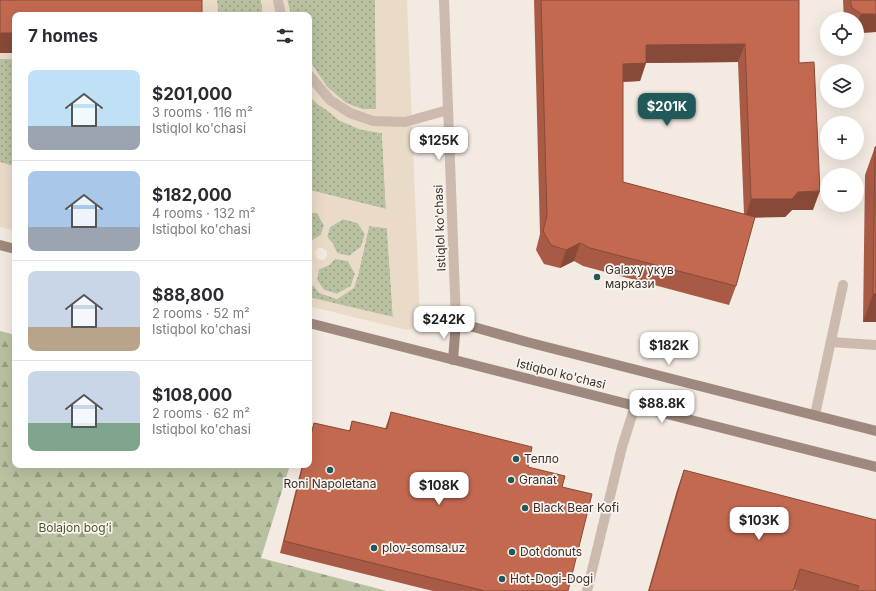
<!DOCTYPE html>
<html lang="en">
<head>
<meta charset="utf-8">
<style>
	body { margin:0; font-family:Inter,sans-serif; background:#f2f2f3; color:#2b2b33; height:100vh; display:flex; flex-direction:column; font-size:15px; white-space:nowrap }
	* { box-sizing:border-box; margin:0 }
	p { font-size:13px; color:#7c7c81 }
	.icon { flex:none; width:22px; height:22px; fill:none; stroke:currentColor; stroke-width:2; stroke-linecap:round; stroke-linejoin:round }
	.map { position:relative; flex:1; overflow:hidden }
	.drawer { position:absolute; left:12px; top:12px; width:300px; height:456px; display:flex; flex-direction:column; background:#fff; border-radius:8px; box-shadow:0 4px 16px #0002 }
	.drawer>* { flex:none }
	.tools { position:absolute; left:820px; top:12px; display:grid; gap:8px }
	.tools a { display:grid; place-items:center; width:44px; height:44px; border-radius:50%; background:#fff; box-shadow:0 4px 16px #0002; font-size:20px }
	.price { position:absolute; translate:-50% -34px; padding:0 9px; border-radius:8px; background:#fff; color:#222; font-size:13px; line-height:26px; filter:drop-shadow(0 1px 2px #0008) }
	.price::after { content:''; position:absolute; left:50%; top:24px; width:12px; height:9px; margin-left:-6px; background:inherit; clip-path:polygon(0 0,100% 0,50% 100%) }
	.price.on { background:#21595b; color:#fff }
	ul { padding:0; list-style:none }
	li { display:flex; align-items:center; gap:12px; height:100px; padding:0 16px }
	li+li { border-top:1px solid #e1e1e2 }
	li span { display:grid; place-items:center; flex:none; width:112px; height:80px; border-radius:8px; color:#555 }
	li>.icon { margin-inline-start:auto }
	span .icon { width:48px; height:48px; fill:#fffc; stroke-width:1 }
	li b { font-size:17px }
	h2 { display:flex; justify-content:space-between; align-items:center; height:48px; padding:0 16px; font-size:17px }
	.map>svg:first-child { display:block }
</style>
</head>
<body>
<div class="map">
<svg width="876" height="591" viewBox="0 0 876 591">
	<defs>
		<pattern id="grass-dots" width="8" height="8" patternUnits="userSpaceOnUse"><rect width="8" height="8" fill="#b8c2a1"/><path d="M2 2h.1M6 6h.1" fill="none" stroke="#979e83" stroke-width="1.8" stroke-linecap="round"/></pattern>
		<pattern id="forest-firs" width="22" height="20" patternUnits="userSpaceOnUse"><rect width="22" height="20" fill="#b8c2a1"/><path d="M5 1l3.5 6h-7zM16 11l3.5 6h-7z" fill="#979e83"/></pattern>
	</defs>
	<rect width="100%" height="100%" fill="#f3eae1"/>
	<g fill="url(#grass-dots)">
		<polygon points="217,0 261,0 263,15 218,15"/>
		<polygon points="287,0 375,0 377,110 362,109 346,103 327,87 309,60 309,15 291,15"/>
		<polygon points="0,59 15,59 15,167 0,162"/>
		<polygon points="309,96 319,105 359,129 382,133 386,209 309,190"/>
		<polygon points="309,212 317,213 324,225 321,235 314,239 309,243"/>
		<polygon points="343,219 358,223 365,234 361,247 349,256 337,253 333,244 327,237 330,227"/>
		<polygon points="369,226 387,228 393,317 309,298 313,284 337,299 353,288 358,275"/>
		<polygon points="335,258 348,261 355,274 351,286 337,294 324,290 317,280 319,269 329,265"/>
	</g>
	<polygon fill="url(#forest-firs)" points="0,331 15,335 15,465 290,465 261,558 387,591 0,591"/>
	<g fill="#eadbc9" fill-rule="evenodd">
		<polygon points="194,0 217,0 218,15 194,15"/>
		<polygon points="261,0 287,0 291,15 263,15"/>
		<path d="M 375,0 L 407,0 L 420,320 L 416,328 L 406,330 L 309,306 L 309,297 L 393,317 L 387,228 L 369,226 L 358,275 L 354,288 L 337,299 L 319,293 L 313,285 L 309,295 L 309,278 L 313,266 L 309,262 L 309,243 L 314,239 L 321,235 L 324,225 L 317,213 L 309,212 L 309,190 L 386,209 L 382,133 L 359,129 L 340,121 L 309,96 L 309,60 L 327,87 L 346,103 L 362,109 L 376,109 ZM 343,219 L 358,223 L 365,234 L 361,247 L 349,256 L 337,253 L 333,244 L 327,237 L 330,227 ZM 318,248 L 323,248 L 327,251 L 327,256 L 324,260 L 319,260 L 316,257 L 315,252 ZM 335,259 L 348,261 L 355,274 L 351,286 L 337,294 L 324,290 L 317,280 L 319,269 L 329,265 Z"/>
		<rect x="0" y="53" width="15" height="6"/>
		<polygon points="0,162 15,167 15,231 0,227"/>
	</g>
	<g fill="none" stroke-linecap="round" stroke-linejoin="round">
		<g stroke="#cbbaad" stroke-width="10">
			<polyline points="278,0 281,15"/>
			<polyline points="309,75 330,100 350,113 373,121 405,122 448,110"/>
			<polyline points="831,342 876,345"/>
			<polyline points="815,415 843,285"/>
			<polyline points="587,591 622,447 635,406"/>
		</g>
		<polyline stroke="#cbbaad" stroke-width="10" points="444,0 456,322"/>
		<g stroke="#9f897e" stroke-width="10">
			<polyline points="0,245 15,249"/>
			<polyline points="309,323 876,467"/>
			<polyline points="453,360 456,322 527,342 876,431"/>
		</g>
	</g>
	<g fill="#a85a45" fill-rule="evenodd">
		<path d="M 534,0 L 799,0 L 799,63 L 813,210 L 792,210 L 785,217 L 755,217 L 736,286 L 729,305 L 583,266 L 574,261 L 560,268 L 544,264 L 536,250 L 540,234 ZM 738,62 L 744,214 L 623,182 L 623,82 L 640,81 L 646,63 Z"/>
		<polygon points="843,0 876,0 876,32 857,33 857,19 844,19"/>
		<polygon points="875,147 876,147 876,322 863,322 865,175"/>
		<polygon points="391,412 528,467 562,487 568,591 433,591 280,553 302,465 309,465 309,438 314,423 349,431 352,421 385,429"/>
		<polygon points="684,470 876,591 797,591 793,590 793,591 648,591 677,490"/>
	</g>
	<g fill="#884a38">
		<polygon points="861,14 876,14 876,32 857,33 857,25"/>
		<rect x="0" y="33" width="15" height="20"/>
		<polygon points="745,44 738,62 639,63 646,45"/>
		<polygon points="646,63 640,81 616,82 623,64"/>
		<polygon points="820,191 813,210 792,210 785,217 745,218 751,199 798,192"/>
		<polygon points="580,243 574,261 560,268 566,250"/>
		<polygon points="873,294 876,294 876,322 863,322"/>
	</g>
	<g fill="#c36950" stroke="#884a38">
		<polygon points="0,0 202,0 202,15 15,15 15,33 0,33"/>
		<polygon points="541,0 799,0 799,63 814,62 820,191 798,192 792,199 751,199 745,44 646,45 646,63 623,64 623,182 755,217 736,286 590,248 580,243 566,250 551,245 543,231 547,216"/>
		<polygon points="850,0 876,0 876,14 861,14 852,8"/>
		<polygon points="875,147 876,147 876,294 873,294"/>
		<polygon points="391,412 532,447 528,467 565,476 562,487 592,494 568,591 485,591 284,541 303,465 309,465 309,443 314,423 350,431 352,421 387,429"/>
		<polygon points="684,470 876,520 876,591 857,591 859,586 800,569 793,591 649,591"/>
	</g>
	<g fill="#21595b" stroke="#faf4ee" stroke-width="1.5">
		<circle cx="597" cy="277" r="4"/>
		<circle cx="516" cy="459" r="4"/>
		<circle cx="330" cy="470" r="4"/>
		<circle cx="511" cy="480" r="4"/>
		<circle cx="525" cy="508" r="4"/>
		<circle cx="374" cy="548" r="4"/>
		<circle cx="512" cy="552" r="4"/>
		<circle cx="502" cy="579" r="4"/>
	</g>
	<g text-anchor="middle" stroke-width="3.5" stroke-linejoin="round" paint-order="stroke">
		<g font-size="12" fill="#3a302b" stroke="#faf4ee">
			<text transform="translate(440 228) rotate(-92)" y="4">Istiqlol ko'chasi</text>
			<text transform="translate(561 374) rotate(14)" y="4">Istiqbol ko'chasi</text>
		</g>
		<g font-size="12" fill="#3a302b" stroke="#faf4ee" text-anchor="start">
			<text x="605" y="274">Galaxy укув<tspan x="605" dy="14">маркази</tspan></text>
			<text x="524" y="463">Тепло</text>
			<text x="519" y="484">Granat</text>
			<text x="330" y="488" text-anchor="middle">Roni Napoletana</text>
			<text x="533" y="512">Black Bear Kofi</text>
			<text x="382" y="552">plov-somsa.uz</text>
			<text x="520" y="556">Dot donuts</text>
			<text x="510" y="583">Hot-Dogi-Dogi</text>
		</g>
		<g font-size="12" fill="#4a5830" stroke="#faf4ee">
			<text x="75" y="532">Bolajon bog‘i</text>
		</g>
	</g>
</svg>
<div class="tools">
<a><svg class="icon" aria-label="locate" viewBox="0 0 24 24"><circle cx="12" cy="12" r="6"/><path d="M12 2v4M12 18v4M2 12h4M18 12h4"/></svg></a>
<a><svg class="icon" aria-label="layers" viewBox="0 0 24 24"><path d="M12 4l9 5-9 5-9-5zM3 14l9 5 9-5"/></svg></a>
<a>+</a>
<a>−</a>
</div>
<b class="price on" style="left:667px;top:127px">$201K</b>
<b class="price" style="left:439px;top:161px">$125K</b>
<b class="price" style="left:444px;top:340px">$242K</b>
<b class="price" style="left:669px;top:366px">$182K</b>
<b class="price" style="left:662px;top:424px">$88.8K</b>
<b class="price" style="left:439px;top:506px">$108K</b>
<b class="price" style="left:759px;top:541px">$103K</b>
<section class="drawer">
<h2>7 homes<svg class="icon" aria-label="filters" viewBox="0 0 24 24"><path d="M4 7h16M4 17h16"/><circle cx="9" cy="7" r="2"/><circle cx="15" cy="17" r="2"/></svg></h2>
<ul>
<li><span style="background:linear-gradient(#bfe0f5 70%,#9aa5b1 0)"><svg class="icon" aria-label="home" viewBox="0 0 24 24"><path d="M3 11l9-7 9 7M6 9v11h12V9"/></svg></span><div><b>$201,000</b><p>3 rooms · 116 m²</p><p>Istiqlol ko'chasi</p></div></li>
<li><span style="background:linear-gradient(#a9c7e8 70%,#9aa5b1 0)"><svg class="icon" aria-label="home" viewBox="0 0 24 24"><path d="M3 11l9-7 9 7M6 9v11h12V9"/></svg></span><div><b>$182,000</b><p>4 rooms · 132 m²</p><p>Istiqbol ko'chasi</p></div></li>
<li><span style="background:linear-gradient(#c9d6e8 70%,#b9a48a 0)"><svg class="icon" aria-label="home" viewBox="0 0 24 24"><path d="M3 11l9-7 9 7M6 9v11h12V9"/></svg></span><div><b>$88,800</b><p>2 rooms · 52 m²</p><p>Istiqbol ko'chasi</p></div></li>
<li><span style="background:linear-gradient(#c9d6e8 65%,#7fa58c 0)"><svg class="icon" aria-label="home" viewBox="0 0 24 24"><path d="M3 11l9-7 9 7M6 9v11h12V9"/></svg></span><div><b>$108,000</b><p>2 rooms · 62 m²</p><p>Istiqbol ko'chasi</p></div></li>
</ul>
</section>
</div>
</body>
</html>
